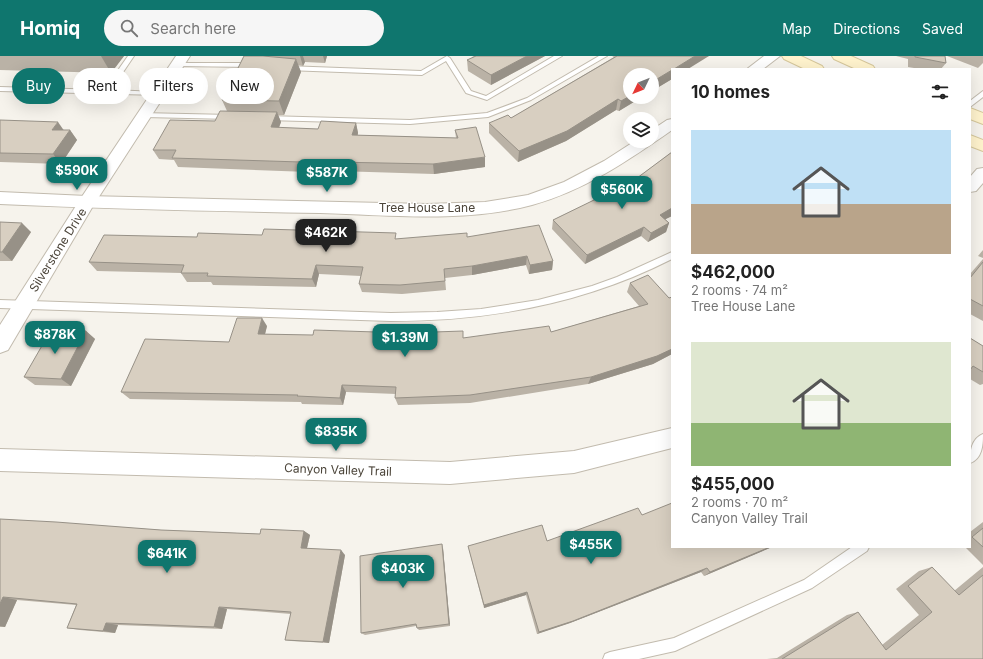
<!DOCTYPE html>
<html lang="en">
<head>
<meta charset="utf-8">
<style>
	body { margin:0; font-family:Inter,sans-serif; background:#f6f6f6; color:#222; height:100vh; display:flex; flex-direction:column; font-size:15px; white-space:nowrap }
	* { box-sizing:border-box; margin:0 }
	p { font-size:13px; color:#767676 }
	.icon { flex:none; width:22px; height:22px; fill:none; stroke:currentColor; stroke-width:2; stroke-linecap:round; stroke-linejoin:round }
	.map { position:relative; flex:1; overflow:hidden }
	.side { position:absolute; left:671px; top:12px; width:300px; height:480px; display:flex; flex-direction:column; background:#fff; border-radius:0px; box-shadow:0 4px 16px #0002 }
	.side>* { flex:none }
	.banner { position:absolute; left:12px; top:12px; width:380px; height:36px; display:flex; gap:8px }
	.needle { width:26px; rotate:227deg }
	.controls { position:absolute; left:623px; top:12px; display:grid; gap:8px }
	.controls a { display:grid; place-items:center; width:36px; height:36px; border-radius:50%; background:#fff; box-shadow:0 4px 16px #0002; font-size:20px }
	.price { position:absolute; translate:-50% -34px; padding:0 9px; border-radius:8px; background:#0f766e; color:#fff; font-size:13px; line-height:26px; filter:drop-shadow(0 1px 2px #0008) }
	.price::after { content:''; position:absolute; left:50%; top:24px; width:12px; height:9px; margin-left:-6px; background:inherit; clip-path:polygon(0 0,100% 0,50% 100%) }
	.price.on { background:#222; color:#fff }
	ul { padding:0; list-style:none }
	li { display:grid; align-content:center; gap:8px; height:212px; padding:0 20px }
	li span { display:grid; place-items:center; height:124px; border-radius:0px; color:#555 }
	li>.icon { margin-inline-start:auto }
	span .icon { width:72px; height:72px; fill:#fffc; stroke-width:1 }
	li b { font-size:17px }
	h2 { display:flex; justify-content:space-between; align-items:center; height:48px; padding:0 20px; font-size:17px }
	.tag { padding:0 14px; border-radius:18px; background:#fff; box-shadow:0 4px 16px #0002; font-size:14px; line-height:36px }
	.tag.on { background:#0f766e; color:#fff }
	header { display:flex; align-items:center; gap:24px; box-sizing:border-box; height:56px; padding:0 20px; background:#0f766e; color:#fff }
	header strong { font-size:19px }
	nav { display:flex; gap:22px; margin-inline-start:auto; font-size:14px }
	.search { width:280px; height:36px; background:#f6f6f6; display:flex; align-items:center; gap:10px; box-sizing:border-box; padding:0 14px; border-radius:22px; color:#767676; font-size:15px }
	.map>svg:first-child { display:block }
</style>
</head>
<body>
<header>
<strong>Homiq</strong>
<div class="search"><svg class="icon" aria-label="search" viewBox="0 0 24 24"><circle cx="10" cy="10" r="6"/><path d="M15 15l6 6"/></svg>Search here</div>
<nav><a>Map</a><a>Directions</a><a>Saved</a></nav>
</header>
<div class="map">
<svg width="983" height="603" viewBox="0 0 983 603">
	<rect width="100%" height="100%" fill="#f6f3ec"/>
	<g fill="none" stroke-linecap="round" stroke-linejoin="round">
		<defs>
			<g id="service">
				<polygon points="128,0 134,0 111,34 158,36 161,38 160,39 0,35 0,31 104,34"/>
				<polygon points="447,0 450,2 471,35 486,40 554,0 562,0 487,44 466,37 446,5 422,19 286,14 283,12 286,10 421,15"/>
				<polygon points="599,0 607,0 531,44 488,61 410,68 267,64 263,62 267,60 410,64 487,57 527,42"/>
				<polygon points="175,7 252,7 255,9 252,11 177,10 175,9"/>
				<polygon points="983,35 983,41 970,51 970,45"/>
				<polygon points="141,57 231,59 235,61 231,63 144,61 141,61"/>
				<path d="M 672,196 L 672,203 C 584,248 489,265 391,265 L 0,252 L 0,244 L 391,257 L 437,256 L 481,253 L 538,244 L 592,230 L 617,221 Z"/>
				<path d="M 983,378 C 983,389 982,403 970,407 C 970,396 971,383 983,378 Z"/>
				<polygon points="852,491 869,491 867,495 812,532 675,595 639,603 603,603 605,598 610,596 674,582 804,524"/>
			</g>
			<g id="minor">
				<polygon points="764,0 780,0 763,13 747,13"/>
				<path d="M 672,63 L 672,74 C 629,104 584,135 532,149 C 465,167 389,159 320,157 C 214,155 107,153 0,148 L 0,136 L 87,140 L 427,148 L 485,146 L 528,139 L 564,126 L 604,105 L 635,85 L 652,85 L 652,74 L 667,64 Z"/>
				<polygon points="983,112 983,127 976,135 970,136 970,121 977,113"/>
				<polygon points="672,372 672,392 574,417 450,428 0,415 0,393 450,406 574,395"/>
			</g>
			<polygon id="tertiary" points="176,0 190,0 93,150 8,294 0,297 0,269 81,142"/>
			<g id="secondary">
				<polygon points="782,0 801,0 822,10 824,13 805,13 784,3"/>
				<polygon points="832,0 851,0 873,10 875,13 856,13 834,3"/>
				<polygon points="970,52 983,57 983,68 970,63"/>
				<polygon points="970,79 983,84 983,95 970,90"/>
			</g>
		</defs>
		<use href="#service" stroke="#c2bbae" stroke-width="2"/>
		<use href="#minor" stroke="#c2bbae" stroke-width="2"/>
		<use href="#tertiary" stroke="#c2bbae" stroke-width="2"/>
		<use href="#secondary" stroke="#d6c79b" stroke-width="2"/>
		<use href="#service" fill="#fff" fill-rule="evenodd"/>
		<use href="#minor" fill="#fff" fill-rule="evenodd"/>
		<use href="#tertiary" fill="#fff" fill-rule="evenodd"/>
		<use href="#secondary" fill="#fff3cd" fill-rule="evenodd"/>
	</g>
	<g fill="#bab2a6">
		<polygon points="0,0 124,0 111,17 0,14"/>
		<polygon points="244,0 327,0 325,7 305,6 303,10 298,9 301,16 284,59 278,59 281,66 279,72 318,73 356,67 358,77 358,79 456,82 455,74 485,111 434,118 337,115 336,117 178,111 174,104 159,103 153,94 215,65 227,55 222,44"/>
		<polygon points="472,0 545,0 491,29 468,15 467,4 474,1"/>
		<polygon points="612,0 709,0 672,13 672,23 652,35 630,41 642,41 619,55 616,54 566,85 518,106 489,77 489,67 511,62 614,1"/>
		<polygon points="896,0 945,0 946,7 941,13 920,13 908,11 908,3"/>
		<polygon points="947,0 983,0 983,7 978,12"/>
		<polygon points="0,64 64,74 70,74 77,84 61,108 0,106"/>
		<polygon points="672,96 672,160 665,163 669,167 666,176 648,186 641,180 585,208 552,173 553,164 633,125"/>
		<polygon points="0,166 31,176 12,205 0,205"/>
		<polygon points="197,181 397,183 467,181 553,205 552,214 529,218 526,209 472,219 445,222 446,234 402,238 362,236 359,228 361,220 319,218 316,231 213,229 211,226 187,226 181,217 97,215 89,206"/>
		<polygon points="983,194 983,202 978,200"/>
		<polygon points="983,203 983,265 970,258 970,218"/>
		<polygon points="630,227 669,242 672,241 672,298 653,308 588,328 470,347 398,349 395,342 396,338 346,336 343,349 302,348 301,346 130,343 121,336 229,286 267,270 265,278 379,284 379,287 434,285 463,282 551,276 639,250 627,236"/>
		<polygon points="86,275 95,283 71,330 35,329 24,321"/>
		<polygon points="970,282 983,290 983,328 980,329 970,323"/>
		<polygon points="642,459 772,491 704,520 701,516 570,567 537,578 526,539 484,552 468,490 547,485"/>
		<polygon points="0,463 161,474 260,478 304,475 310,479 307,492 345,499 329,587 291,585 285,584 291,558 227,553 222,573 118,569 115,577 80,574 67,572 76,549 17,544 5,571 0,571"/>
		<polygon points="983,466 983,509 965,491 970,491 970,476"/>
		<polygon points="443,492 450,570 419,574 417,572 416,570 365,579 361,577"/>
		<polygon points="932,511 954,535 983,511 983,603 767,603 777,602 847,559 858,556 882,589 919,559 896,533 919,515"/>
	</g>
	<g fill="#979187">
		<polygon points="101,0 124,0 111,17"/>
		<polygon points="300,0 303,0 305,6 303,10"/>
		<polygon points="323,0 327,0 325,7"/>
		<polygon points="527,0 545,0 491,29 491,19"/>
		<polygon points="695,0 709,0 688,13 674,13"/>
		<polygon points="296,3 301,16 284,59 279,45"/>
		<polygon points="672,14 672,23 652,35 652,26"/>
		<polygon points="630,40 630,41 642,41 619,55 621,45"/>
		<polygon points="618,43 616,54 566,85 518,106 519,95"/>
		<polygon points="277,56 281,66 275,81 271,71"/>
		<polygon points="58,66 65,76 52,74"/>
		<polygon points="356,67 358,77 354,89 352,79"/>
		<polygon points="70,74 77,84 61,108 53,98"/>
		<polygon points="485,101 485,111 434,118 433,108"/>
		<polygon points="334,106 337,115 336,117 333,107"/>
		<polygon points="672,152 672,160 656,168 660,159"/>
		<polygon points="22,167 31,176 12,205 2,196"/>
		<polygon points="669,167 666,176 648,186 651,177"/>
		<polygon points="644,171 641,180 585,208 587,199"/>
		<polygon points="527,200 526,209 472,219 472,210"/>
		<polygon points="553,205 552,214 529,218 530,209"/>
		<polygon points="316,209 319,218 316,231 312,223"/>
		<polygon points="262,262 267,270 263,286 258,278"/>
		<polygon points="86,275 95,283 71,330 61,323"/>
		<polygon points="376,276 379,284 377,295 375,287"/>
		<polygon points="672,293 672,298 653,308 588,328 591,321"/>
		<polygon points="342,329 346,336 343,349 340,342"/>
		<polygon points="304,475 310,479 306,496 301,492"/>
		<polygon points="442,488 443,492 450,570 449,568"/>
		<polygon points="770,491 772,491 704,520 710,516"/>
		<polygon points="341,494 345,499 329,587 323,586"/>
		<polygon points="707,512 701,516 570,567 537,578 539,576"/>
		<polygon points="527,536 526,539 484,552 484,549"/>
		<polygon points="3,541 17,544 5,571 0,570 0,548"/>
		<polygon points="219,551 227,553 222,573 214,571"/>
		<polygon points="106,567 118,569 115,577 103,575"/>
	</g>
	<g fill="#d8cfc1" stroke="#979187">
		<polygon points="244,0 263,0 296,3 279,45 222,44"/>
		<polygon points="476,0 527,0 491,19 467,4"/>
		<polygon points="617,0 695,0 674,13 672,13 672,14 652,26 652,19 630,19 630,40 621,45 618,43 567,75 519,95 489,67 508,59 511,62"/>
		<polygon points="915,0 945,0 946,7 915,1"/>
		<polygon points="220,55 277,56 271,71 318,73 321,65 356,67 352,79 458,82 455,74 476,71 485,101 433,108 334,106 333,107 172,102 176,94 153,94 170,64 215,65"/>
		<polygon points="0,64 58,66 52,74 70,74 53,98 0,97"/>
		<polygon points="672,96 672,152 660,159 669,167 651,177 644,171 587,199 553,164 633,125"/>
		<polygon points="0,166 22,167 2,196 0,196"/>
		<polygon points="539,169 553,205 530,209 527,200 472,210 444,213 445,225 400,229 359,228 363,211 316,209 312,223 207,220 208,217 181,217 184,209 89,206 104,179 197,181 198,177 262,179 264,173 396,177 395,183 467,177 467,181"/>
		<polygon points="983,206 983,250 970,243 970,222"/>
		<polygon points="648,219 669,242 672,241 672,293 657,300 591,321 470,339 395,342 396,331 342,329 340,342 297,340 298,339 121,336 145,283 229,286 237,262 262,262 258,278 313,279 314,274 376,276 375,287 434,285 434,276 463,275 463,282 549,270 551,276 648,248 630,227"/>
		<polygon points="51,274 86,275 61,323 24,321"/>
		<polygon points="970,282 983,290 983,316 973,310 970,314"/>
		<polygon points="672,447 672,491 770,491 710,516 707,512 573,565 539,576 527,536 484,549 468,490 542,469 547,485 638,452 642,459"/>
		<polygon points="0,463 56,466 161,474 260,478 261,473 304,475 301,492 341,494 323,586 285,584 291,556 219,551 214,571 106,567 103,575 67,572 77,548 3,541 0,548"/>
		<polygon points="983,472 983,491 972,481"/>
		<polygon points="442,488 449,568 417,572 416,568 361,577 360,500"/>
		<polygon points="932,511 959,539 983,519 983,603 782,603 858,556 886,594 932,556 908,530"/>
	</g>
	<g text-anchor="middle" stroke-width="3" stroke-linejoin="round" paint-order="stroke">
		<g font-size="12" fill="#4b4439" stroke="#fff">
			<text x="427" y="156">Tree House Lane</text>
			<text transform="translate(58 194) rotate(-58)" y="4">Silverstone Drive</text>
			<text transform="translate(338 414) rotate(2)" y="4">Canyon Valley Trail</text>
		</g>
	</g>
</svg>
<div class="controls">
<a><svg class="needle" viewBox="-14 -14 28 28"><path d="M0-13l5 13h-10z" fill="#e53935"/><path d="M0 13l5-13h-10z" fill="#767676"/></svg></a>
<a><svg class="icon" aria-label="layers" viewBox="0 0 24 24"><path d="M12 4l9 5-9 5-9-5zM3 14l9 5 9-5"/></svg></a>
</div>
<b class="price" style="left:77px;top:135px">$590K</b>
<b class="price" style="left:327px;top:137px">$587K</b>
<b class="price" style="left:622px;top:154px">$560K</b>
<b class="price on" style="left:326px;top:197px">$462K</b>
<b class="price" style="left:55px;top:299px">$878K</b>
<b class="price" style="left:405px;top:302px">$1.39M</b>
<b class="price" style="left:336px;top:396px">$835K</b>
<b class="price" style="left:591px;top:509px">$455K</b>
<b class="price" style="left:167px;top:518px">$641K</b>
<b class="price" style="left:403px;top:533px">$403K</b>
<div class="banner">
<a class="tag on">Buy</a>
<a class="tag">Rent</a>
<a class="tag">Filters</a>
<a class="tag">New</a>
</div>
<section class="side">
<h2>10 homes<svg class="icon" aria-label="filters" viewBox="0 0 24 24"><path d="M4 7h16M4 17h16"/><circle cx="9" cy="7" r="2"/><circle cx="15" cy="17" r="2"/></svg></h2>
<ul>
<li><span style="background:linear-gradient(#bfe0f5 60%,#b9a48a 0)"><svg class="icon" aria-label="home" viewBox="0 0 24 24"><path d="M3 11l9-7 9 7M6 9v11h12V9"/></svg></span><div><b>$462,000</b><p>2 rooms · 74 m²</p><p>Tree House Lane</p></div></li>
<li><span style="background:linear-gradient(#dfe7d0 65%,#8fb573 0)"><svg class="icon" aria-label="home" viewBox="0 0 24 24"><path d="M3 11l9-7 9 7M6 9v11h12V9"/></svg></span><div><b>$455,000</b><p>2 rooms · 70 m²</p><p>Canyon Valley Trail</p></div></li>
</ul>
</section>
</div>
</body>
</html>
